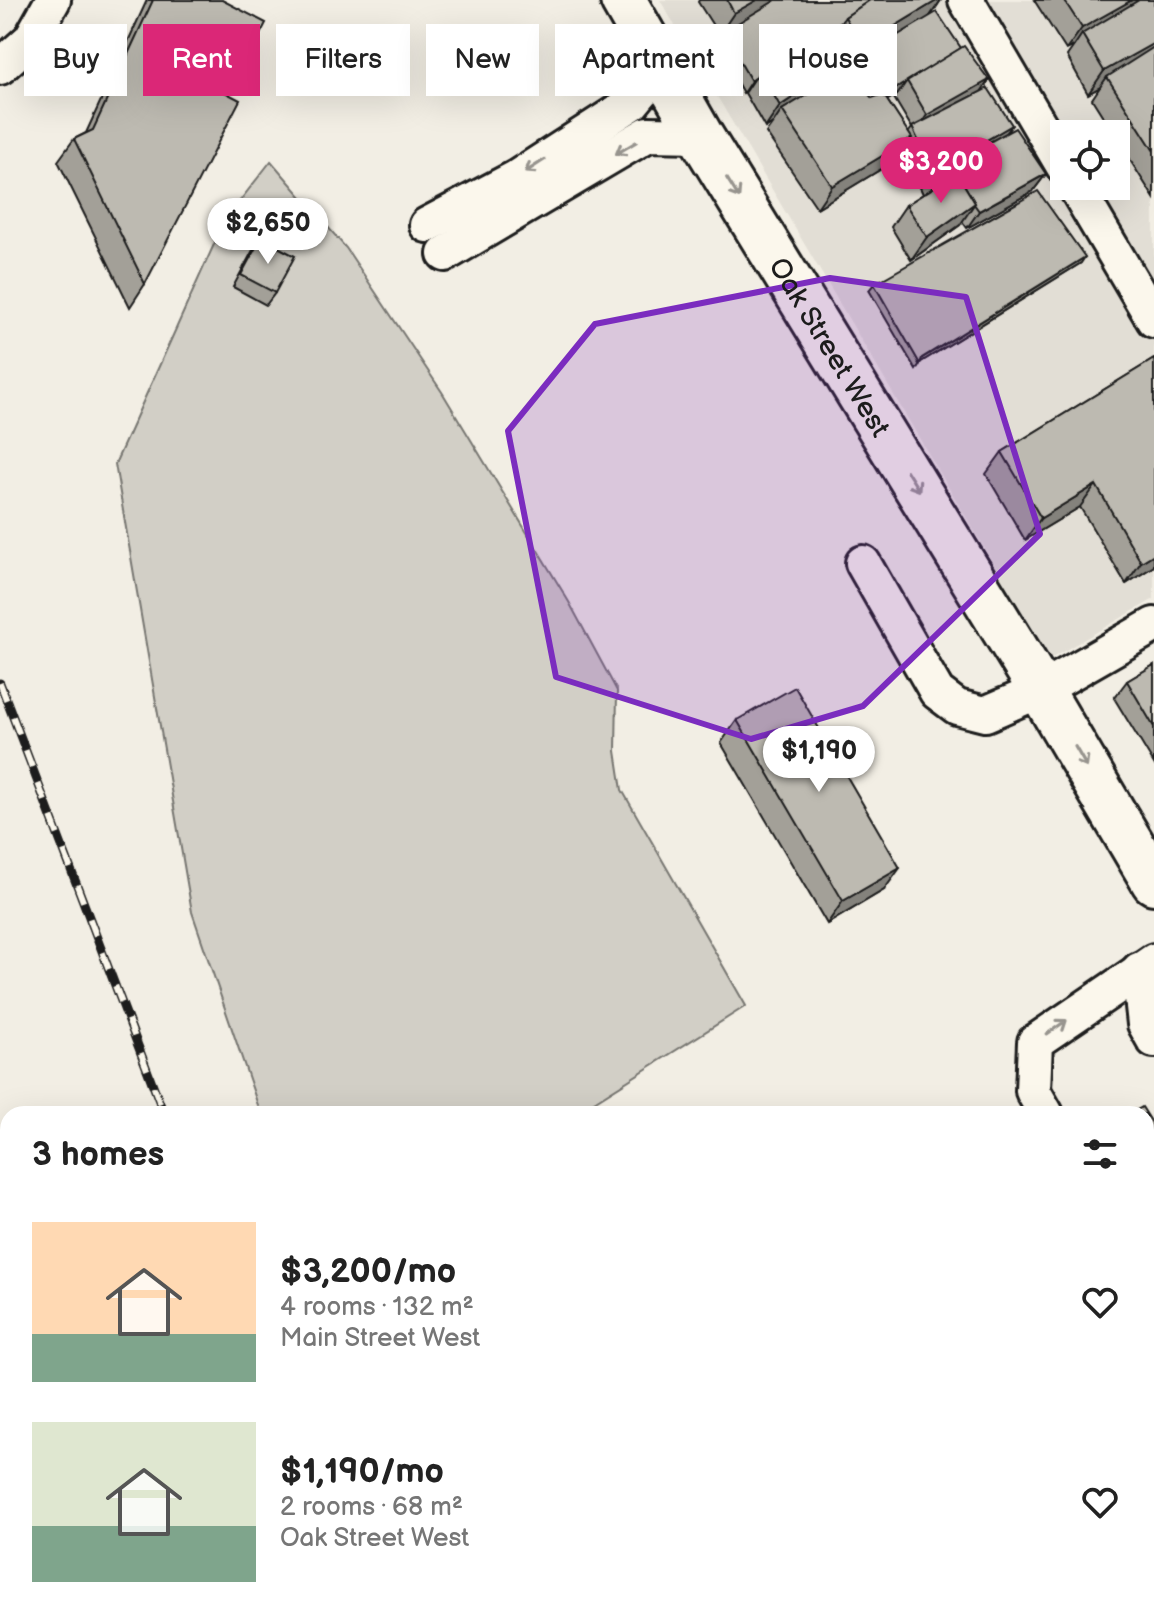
<!DOCTYPE html>
<html lang="en">
<head>
<meta charset="utf-8">
<style>
	body { margin:0; font-family:"Balsamiq Sans",sans-serif; background:#f6f6f6; color:#222; height:100vh; display:flex; flex-direction:column; font-size:30px; white-space:nowrap }
	* { box-sizing:border-box; margin:0 }
	p { font-size:26px; color:#767676 }
	.icon { flex:none; width:44px; height:44px; fill:none; stroke:currentColor; stroke-width:2; stroke-linecap:round; stroke-linejoin:round }
	.map { position:relative; flex:1; overflow:hidden }
	.sheet { position:absolute; left:0px; top:1106px; width:1154px; height:514px; display:flex; flex-direction:column; background:#fff; border-radius:24px 24px 0 0; box-shadow:0 8px 32px #0002 }
	.sheet>* { flex:none }
	.guide { position:absolute; left:24px; top:24px; width:1106px; height:72px; display:flex; gap:16px }
	.fabs { position:absolute; left:1050px; top:120px; display:grid; gap:16px }
	.fabs a { display:grid; place-items:center; width:80px; height:80px; border-radius:0px; background:#fff; box-shadow:0 8px 32px #0002; font-size:40px }
	.price { position:absolute; translate:-50% -68px; padding:0 18px; border-radius:28px; background:#fff; color:#222; font-size:26px; line-height:52px; filter:drop-shadow(0 2px 4px #0008) }
	.price::after { content:''; position:absolute; left:50%; top:48px; width:24px; height:18px; margin-left:-12px; background:inherit; clip-path:polygon(0 0,100% 0,50% 100%) }
	.price.selected { background:#db2777; color:#fff }
	ul { padding:0; list-style:none }
	li { display:flex; align-items:center; gap:24px; height:200px; padding:0 32px }
	li span { display:grid; place-items:center; flex:none; width:224px; height:160px; border-radius:0px; color:#555 }
	li>.icon { margin-inline-start:auto }
	span .icon { width:96px; height:96px; fill:#fffc; stroke-width:1 }
	li b { font-size:34px }
	h2 { display:flex; justify-content:space-between; align-items:center; height:96px; padding:0 32px; font-size:34px }
	.tag { padding:0 28px; border-radius:0px; background:#fff; box-shadow:0 8px 32px #0002; font-size:28px; line-height:72px }
	.tag.selected { background:#db2777; color:#fff }
	.map>svg:first-child { display:block }
</style>
</head>
<body>
<div class="map">
<svg width="1154" height="1619" viewBox="0 0 1154 1619">
	<rect width="100%" height="100%" fill="#f2eee4"/>
	<filter id="ink" filterUnits="userSpaceOnUse"><feTurbulence type="fractalNoise" baseFrequency=".0125" numOctaves="2"/><feDisplacementMap in="SourceGraphic" scale="16" xChannelSelector="R" yChannelSelector="G"/><feConvolveMatrix kernelMatrix="1 2 1 2 8 2 1 2 1" color-interpolation-filters="sRGB"/></filter>
	<g filter="url(#ink)">
		<path fill="#e2ded5" fill-rule="evenodd" d="M 660,0 L 1154,0 L 1154,599 L 1050,659 ZM 1064,134 L 1116,134 L 1116,186 L 1064,186 Z"/>
		<g fill="#d2cfc6" stroke="#777671" stroke-width="2">
			<polygon points="271,161 346,248 442,392 569,602 617,691 616,751 622,790 746,1006 575,1114 261,1114 192,912 115,464 225,220"/>
			<polygon points="461,1612 1101,1612 1105,1619 464,1619"/>
		</g>
		<g fill="none" stroke-linecap="round" stroke-linejoin="round">
			<defs>
				<g id="minor">
					<polyline points="966,0 1064,167"/>
					<polyline points="0,67 31,39 53,0"/>
					<polyline points="1075,186 1154,320"/>
					<polyline points="427,225 516,178 632,103 662,67"/>
					<polyline points="445,254 648,134 700,135"/>
					<polyline points="863,563 937,692 957,707 985,714 1041,690 1154,625"/>
					<polyline points="1139,970 1145,1024 1154,1040"/>
					<polyline points="1046,1114 1033,1091 1035,1042 1154,961"/>
					<polyline points="1146,1282 1154,1295"/>
					<polyline points="0,1578 8,1588"/>
					<polyline points="28,1612 34,1619"/>
				</g>
				<g id="major">
					<path id="s1" d="M 623,0 L 700,135 L 1041,690 L 1154,882"/>
				</g>
			</defs>
			<use href="#minor" stroke="#1c1c1c" stroke-width="40"/>
			<use href="#major" stroke="#1c1c1c" stroke-width="50"/>
			<use href="#minor" stroke="#fbf7ec" stroke-width="34"/>
			<use href="#major" stroke="#fbf7ec" stroke-width="44"/>
			<defs>
				<g id="rail">
					<polyline points="0,683 164,1114"/>
					<polyline points="382,1612 386,1619"/>
				</g>
			</defs>
			<use href="#rail" stroke="#1c1c1c" stroke-width="9"/>
			<use href="#rail" stroke="#fbf7ec" stroke-width="6" stroke-dasharray="18" stroke-linecap="butt"/>
		</g>
		<g fill="#a3a098" stroke="#1c1c1c" stroke-width="2" fill-rule="evenodd">
			<polygon points="147,0 222,0 242,70 226,92 145,284 130,307 58,161 74,139 86,133"/>
			<path d="M 699,0 L 941,0 L 930,17 L 961,48 L 989,80 L 981,92 L 1007,133 L 1046,174 L 1033,191 L 967,228 L 962,221 L 960,225 L 911,260 L 891,227 L 906,205 L 923,194 L 903,150 L 896,160 L 817,208 L 766,133 L 774,122 L 765,128 L 745,93 L 747,90 L 743,93 L 715,44 L 723,33 L 719,35 L 698,2 ZM 864,58 L 860,64 L 879,96 L 872,98 L 848,70 L 851,66 ZM 898,94 L 894,98 L 912,128 L 908,133 L 887,100 Z"/>
			<polygon points="1034,0 1154,0 1154,198 1116,138 1116,134 1114,134 1092,99 1100,87 1088,94 1067,56 1074,46 1066,50"/>
			<polygon points="261,238 275,293 266,305 233,287 253,250"/>
			<polygon points="1081,263 921,362 916,370 869,290 874,284"/>
			<polygon points="1154,359 1154,566 1126,584 1080,507 1025,540 986,474 1002,452"/>
			<polygon points="1154,665 1154,764 1114,698 1127,681"/>
			<polygon points="737,720 884,890 827,924 721,743"/>
		</g>
		<g fill="#84827c" stroke="#1c1c1c" stroke-width="2">
			<polygon points="757,0 780,0 719,35 734,13"/>
			<polygon points="938,0 941,0 928,19 868,53 864,57 851,66 845,75 782,110 774,122 765,128 780,106 856,55 862,46"/>
			<polygon points="1132,0 1154,0 1082,34 1074,46 1066,50 1082,28"/>
			<polygon points="1154,43 1154,56 1107,77 1100,87 1088,94 1104,71"/>
			<polygon points="755,78 747,90 743,93 751,81"/>
			<polygon points="989,80 977,98 915,133 927,115"/>
			<polygon points="906,82 898,94 883,103 892,91"/>
			<polygon points="1012,125 1000,142 951,163 940,178 946,164"/>
			<polygon points="912,138 896,160 817,208 832,186"/>
			<polygon points="952,174 940,191 925,198 937,181"/>
			<polygon points="1046,174 1033,191 967,228 979,211"/>
			<polygon points="975,203 960,225 911,260 927,237"/>
			<polygon points="1085,257 1081,263 918,364 922,358"/>
			<polygon points="1096,485 1080,507 1025,540 1041,518"/>
			<polygon points="1154,554 1154,566 1126,584 1141,562"/>
			<polygon points="900,868 884,890 827,924 843,901"/>
			<polygon points="1154,1150 1154,1153 1146,1158 1146,1155"/>
		</g>
		<g fill="#bdbab1" stroke="#1c1c1c" stroke-width="2">
			<polygon points="153,0 222,0 266,23 242,70 211,54 198,78 240,100 145,284 74,139 93,130"/>
			<polygon points="727,0 757,0 734,13"/>
			<polygon points="776,0 870,0 845,17 842,21 760,71 755,78 751,81 723,32"/>
			<polygon points="870,0 938,0 862,46 845,17"/>
			<polygon points="1064,0 1132,0 1082,28"/>
			<polygon points="1139,0 1154,0 1154,43 1104,71 1082,34"/>
			<polygon points="937,12 961,48 892,91 868,53"/>
			<polygon points="842,21 860,52 780,106 760,71"/>
			<polygon points="964,46 989,80 927,115 907,81"/>
			<polygon points="1154,47 1154,151 1107,77"/>
			<polygon points="848,70 872,98 883,94 912,138 832,186 782,110"/>
			<polygon points="988,88 1012,125 946,164 952,174 937,181 912,127"/>
			<polygon points="1015,128 1046,174 979,211 974,204 975,203 951,163"/>
			<polygon points="957,173 975,203 927,237 906,205"/>
			<polygon points="1038,191 1085,257 922,358 920,364 874,284"/>
			<polygon points="261,238 295,256 275,293 241,275"/>
			<polygon points="1154,359 1154,554 1141,562 1096,485 1041,518 1002,452"/>
			<polygon points="1154,665 1154,727 1127,681"/>
			<polygon points="795,687 900,868 843,901 737,720"/>
			<polygon points="1142,1107 1154,1126 1154,1150 1146,1155 1146,1114 1130,1114"/>
		</g>
		<defs><path id="oneway-shaft" d="M-6 0H5M1.5-3L5.5 0L1.5 3" fill="none" stroke-width="1.6" stroke-linecap="round" stroke-linejoin="round" transform="scale(2)"/></defs>
		<g stroke="#97948e">
			<use href="#oneway-shaft" transform="translate(626 148) rotate(149)"/>
			<use href="#oneway-shaft" transform="translate(535 166) rotate(147)"/>
			<use href="#oneway-shaft" transform="translate(733 188) rotate(58)"/>
			<use href="#oneway-shaft" transform="translate(913 481) rotate(58)"/>
			<use href="#oneway-shaft" transform="translate(1081 757) rotate(60)"/>
			<use href="#oneway-shaft" transform="translate(1057 1027) rotate(-35)"/>
		</g>
	</g>
	<path fill="#7b2cbf" fill-opacity="0.2" stroke="#7b2cbf" stroke-width="6" stroke-linejoin="round" d="M 830,278 L 966,297 L 1040,534 L 863,706 L 751,739 L 556,677 L 508,431 L 595,324 Z"/>
	<g text-anchor="middle" stroke-width="8" stroke-linejoin="round" paint-order="stroke">
		<g font-size="28" fill="#1c1c1c" stroke="#fbf7ec">
			<text dy="10" stroke="none"><textPath href="#s1" startOffset="404">Oak Street West</textPath></text>
		</g>
	</g>
</svg>
<div class="fabs">
<a><svg class="icon" aria-label="locate" viewBox="0 0 24 24"><circle cx="12" cy="12" r="6"/><path d="M12 2v4M12 18v4M2 12h4M18 12h4"/></svg></a>
</div>
<b class="price selected" style="left:941px;top:205px">$3,200</b>
<b class="price" style="left:268px;top:266px">$2,650</b>
<b class="price" style="left:819px;top:794px">$1,190</b>
<div class="guide">
<a class="tag">Buy</a>
<a class="tag selected">Rent</a>
<a class="tag">Filters</a>
<a class="tag">New</a>
<a class="tag">Apartment</a>
<a class="tag">House</a>
</div>
<section class="sheet">
<h2>3 homes<svg class="icon" aria-label="filters" viewBox="0 0 24 24"><path d="M4 7h16M4 17h16"/><circle cx="9" cy="7" r="2"/><circle cx="15" cy="17" r="2"/></svg></h2>
<ul>
<li><span style="background:linear-gradient(#ffd9b3 70%,#7fa58c 0)"><svg class="icon" aria-label="home" viewBox="0 0 24 24"><path d="M3 11l9-7 9 7M6 9v11h12V9"/></svg></span><div><b>$3,200/mo</b><p>4 rooms · 132 m²</p><p>Main Street West</p></div><svg class="icon" aria-label="heart" viewBox="0 0 24 24"><path d="M12 20l-8-8c-3-5 5-10 8-4 3-6 11-1 8 4z"/></svg></li>
<li><span style="background:linear-gradient(#dfe7d0 65%,#7fa58c 0)"><svg class="icon" aria-label="home" viewBox="0 0 24 24"><path d="M3 11l9-7 9 7M6 9v11h12V9"/></svg></span><div><b>$1,190/mo</b><p>2 rooms · 68 m²</p><p>Oak Street West</p></div><svg class="icon" aria-label="heart" viewBox="0 0 24 24"><path d="M12 20l-8-8c-3-5 5-10 8-4 3-6 11-1 8 4z"/></svg></li>
</ul>
</section>
</div>
</body>
</html>
